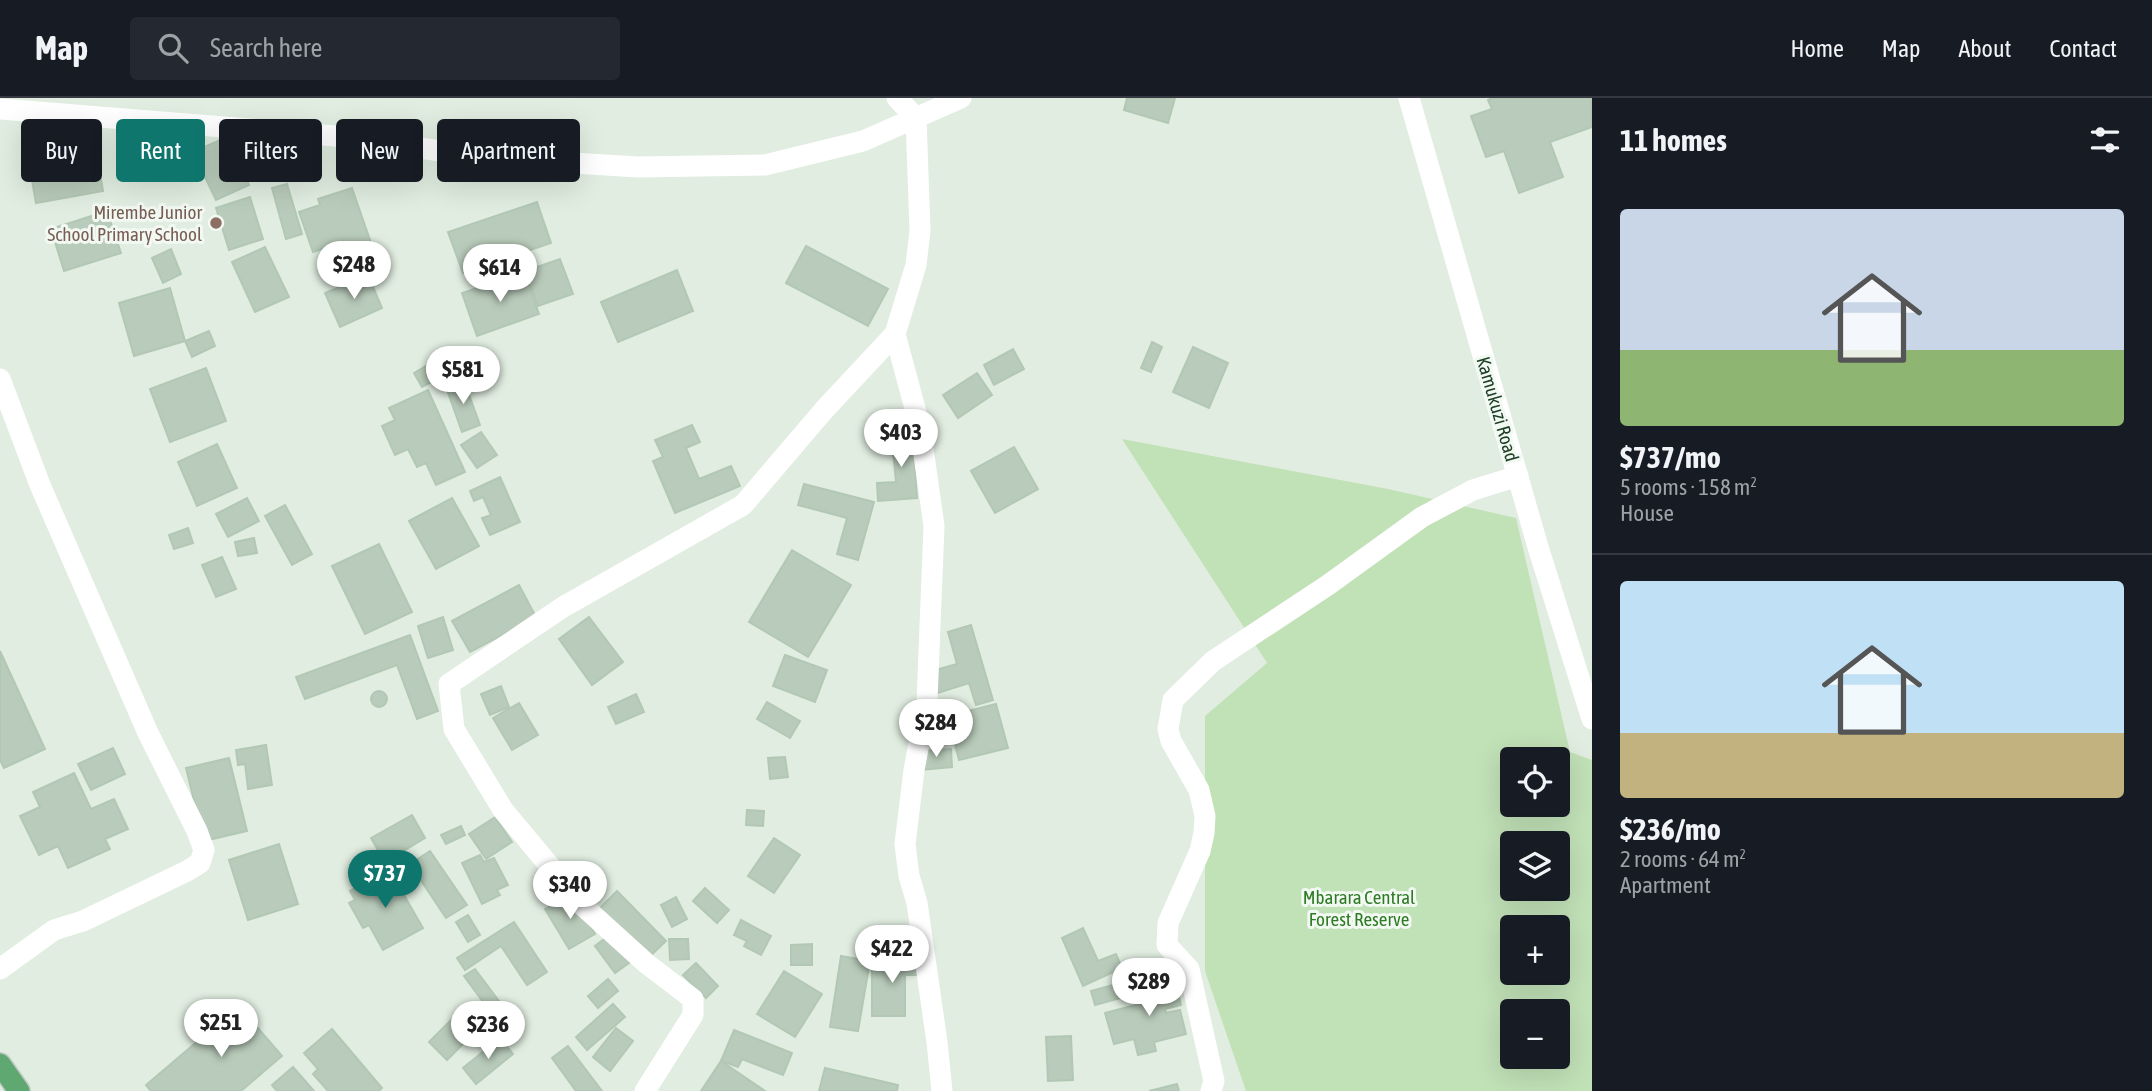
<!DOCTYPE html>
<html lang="en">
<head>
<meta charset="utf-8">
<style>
	body { margin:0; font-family:"Asap Condensed",sans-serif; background:#242831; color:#f1f3f6; height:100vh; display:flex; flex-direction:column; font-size:26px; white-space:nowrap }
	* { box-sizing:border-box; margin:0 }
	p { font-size:23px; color:#9ea1a6 }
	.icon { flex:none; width:38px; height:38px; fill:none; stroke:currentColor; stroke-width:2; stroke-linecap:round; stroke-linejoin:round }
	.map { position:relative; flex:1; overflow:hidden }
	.sheet { display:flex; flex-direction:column; background:#171b24; width:560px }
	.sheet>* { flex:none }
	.hud { position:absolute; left:21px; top:21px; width:665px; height:63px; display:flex; gap:14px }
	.controls { position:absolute; left:1500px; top:649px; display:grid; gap:14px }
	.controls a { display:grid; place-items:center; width:70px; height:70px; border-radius:7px; background:#171b24; box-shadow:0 7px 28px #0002; font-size:35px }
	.price { position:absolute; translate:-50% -60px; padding:0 16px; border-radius:24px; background:#fff; color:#222; font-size:23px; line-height:46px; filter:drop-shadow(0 2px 4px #0008) }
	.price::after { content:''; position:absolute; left:50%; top:42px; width:21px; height:16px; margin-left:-10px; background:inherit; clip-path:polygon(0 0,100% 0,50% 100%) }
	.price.active { background:#0f766e; color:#fff }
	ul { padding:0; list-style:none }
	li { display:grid; align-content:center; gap:14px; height:371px; padding:0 28px }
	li+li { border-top:2px solid #363941 }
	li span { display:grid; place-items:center; height:217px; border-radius:7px; color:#555 }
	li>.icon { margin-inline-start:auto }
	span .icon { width:126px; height:126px; fill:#fffc; stroke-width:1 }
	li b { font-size:30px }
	h2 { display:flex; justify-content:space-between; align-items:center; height:84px; padding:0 28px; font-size:30px }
	.pill { padding:0 24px; border-radius:7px; background:#171b24; box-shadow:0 7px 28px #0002; font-size:24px; line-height:63px }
	.pill.active { background:#0f766e; color:#fff }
	header { display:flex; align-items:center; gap:42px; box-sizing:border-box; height:98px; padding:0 35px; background:#171b24; border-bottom:2px solid #363941 }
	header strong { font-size:33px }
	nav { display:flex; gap:38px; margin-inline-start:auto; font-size:24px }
	.search { width:490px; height:63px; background:#242831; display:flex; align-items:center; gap:18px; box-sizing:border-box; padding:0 24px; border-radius:7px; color:#9ea1a6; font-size:26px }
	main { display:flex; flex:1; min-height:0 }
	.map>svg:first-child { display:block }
</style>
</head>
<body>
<header>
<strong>Map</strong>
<div class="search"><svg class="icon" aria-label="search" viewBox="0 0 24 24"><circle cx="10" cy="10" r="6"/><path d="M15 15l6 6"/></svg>Search here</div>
<nav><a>Home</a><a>Map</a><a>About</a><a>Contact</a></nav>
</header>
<main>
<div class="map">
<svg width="1592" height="993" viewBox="0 0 1592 993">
	<rect width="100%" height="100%" fill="#e1ede1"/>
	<path fill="#c1e1b7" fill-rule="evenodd" d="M 1122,341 L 1388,391 L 1516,420 L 1570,654 L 1592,662 L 1592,993 L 1246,993 L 1205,873 L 1205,618 L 1267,565 ZM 1512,662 L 1558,662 L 1558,707 L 1512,707 ZM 1512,746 L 1558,746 L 1558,791 L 1512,791 ZM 1512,830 L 1558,830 L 1558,875 L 1512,875 ZM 1512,914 L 1558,914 L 1558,959 L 1512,959 Z"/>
	<g fill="#b9cbba" stroke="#b2c8b4" stroke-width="2">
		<polygon points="1127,0 1175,0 1168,25 1124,12"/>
		<polygon points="1493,0 1591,0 1592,29 1550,44 1563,79 1519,95 1504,53 1486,59 1471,18 1492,11 1488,2"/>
		<polygon points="227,39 249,87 216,102 193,54"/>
		<polygon points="96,53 103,93 36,105 29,65"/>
		<polygon points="287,86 302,136 286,141 272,90"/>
		<polygon points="352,90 372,148 338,160 334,147 313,154 299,114 320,107 318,101"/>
		<polygon points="250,99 263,141 229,152 216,110"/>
		<polygon points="537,104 551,145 463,175 448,134"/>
		<polygon points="107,113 121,155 64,173 51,131"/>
		<polygon points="806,148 888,191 868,228 786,185"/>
		<polygon points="265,149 289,199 255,214 232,164"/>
		<polygon points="171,151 181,176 163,185 152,160"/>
		<polygon points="560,161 573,196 538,208 525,173"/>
		<polygon points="677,172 693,213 618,244 601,204"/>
		<polygon points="524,174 539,216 477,238 462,195"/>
		<polygon points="368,177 382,210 340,229 325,195"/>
		<polygon points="170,190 185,243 134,258 119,205"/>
		<polygon points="209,233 215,248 192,259 185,243"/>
		<polygon points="1152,244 1162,249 1151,274 1141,270"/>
		<polygon points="1193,249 1228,265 1209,310 1173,294"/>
		<polygon points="1013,251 1024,271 994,287 984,267"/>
		<polygon points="439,260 448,275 422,289 414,275"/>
		<polygon points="206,270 226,323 170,344 150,291"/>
		<polygon points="977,275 992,297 958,320 943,297"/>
		<polygon points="464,283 480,327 462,334 446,289"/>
		<polygon points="428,292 465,374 436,387 426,365 417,369 408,351 395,357 382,328 395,322 389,310"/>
		<polygon points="692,327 700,344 686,350 699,381 731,368 740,388 675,415 653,363 663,359 655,342"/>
		<polygon points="912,331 917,400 878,403 877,385 896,384 891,332"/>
		<polygon points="481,334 497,357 477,370 461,347"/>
		<polygon points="217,346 237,390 197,408 178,364"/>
		<polygon points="1014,349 1038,391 995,415 971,373"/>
		<polygon points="500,379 520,424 490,437 482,420 491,417 483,399 474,403 470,393"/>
		<polygon points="804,386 874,404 858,462 837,456 847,420 798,407"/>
		<polygon points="247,400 259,423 228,439 216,416"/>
		<polygon points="452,400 479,448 436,471 409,423"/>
		<polygon points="285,407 312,456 292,467 265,418"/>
		<polygon points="188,430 193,445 174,451 169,437"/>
		<polygon points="254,440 257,455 238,458 235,444"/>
		<polygon points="379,446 412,514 365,536 332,468"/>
		<polygon points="792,452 851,487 808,559 749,524"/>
		<polygon points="222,459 236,491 216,499 202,467"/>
		<polygon points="519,487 536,519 470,554 452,523"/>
		<polygon points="443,519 453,552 428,560 418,528"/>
		<polygon points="589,519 623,564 592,587 559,541"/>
		<polygon points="971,527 993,602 976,607 969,585 938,595 932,573 957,566 948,534"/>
		<polygon points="410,537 438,613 417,621 397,567 305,601 296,579"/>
		<polygon points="0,553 45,651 4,670 0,662"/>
		<polygon points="785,557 827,572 815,604 773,588"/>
		<polygon points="501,588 509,609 490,617 481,596"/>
		<circle cx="379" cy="601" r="8"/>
		<polygon points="636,596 644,614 616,626 608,609"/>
		<polygon points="767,604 800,623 790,640 757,621"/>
		<polygon points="519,605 538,637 512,652 493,620"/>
		<polygon points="996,606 1008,650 959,662 948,618"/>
		<polygon points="266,647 272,687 248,691 245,666 238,667 236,652"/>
		<polygon points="113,650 125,676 91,692 78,666"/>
		<polygon points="951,651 952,669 921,672 920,653"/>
		<polygon points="785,659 788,679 770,681 768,660"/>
		<polygon points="229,660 247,733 204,743 186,670"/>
		<polygon points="74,675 91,711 114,701 128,731 105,741 110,751 68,770 58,748 39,757 20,718 40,709 33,694"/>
		<polygon points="747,712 764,713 763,728 746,727"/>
		<polygon points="412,717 425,740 385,764 371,740"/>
		<polygon points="495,719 512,744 486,761 469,736"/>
		<polygon points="461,728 465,737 446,746 441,737"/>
		<polygon points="774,740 800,757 774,795 748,778"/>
		<polygon points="279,746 298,806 248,822 229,762"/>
		<polygon points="430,753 467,807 446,820 410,766"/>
		<polygon points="480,757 484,764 494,760 508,787 497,792 500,797 482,806 462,765"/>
		<polygon points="389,771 423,830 383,852 369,827 363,830 349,805 355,802 350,793"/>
		<polygon points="705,790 729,812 717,825 693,803"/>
		<polygon points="617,793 666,843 645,863 597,813"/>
		<polygon points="571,796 595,836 569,851 545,811"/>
		<polygon points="676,799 687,821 672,829 661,807"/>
		<polygon points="468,817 480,837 468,844 456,824"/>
		<polygon points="741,822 771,838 761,857 744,848 747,843 734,837"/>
		<polygon points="514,824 547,874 527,887 501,848 465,872 457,860"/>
		<polygon points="1083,830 1098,863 1116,856 1122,870 1083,888 1062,840"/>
		<polygon points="612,835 633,862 615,875 595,848"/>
		<polygon points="669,841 688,841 689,861 670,862"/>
		<polygon points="812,846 812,867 791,867 791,847"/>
		<polygon points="895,857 920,857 920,877 905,877 905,918 872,918 872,865 895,865"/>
		<polygon points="841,858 870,863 858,933 830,929"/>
		<polygon points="696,865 718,888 706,900 683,877"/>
		<polygon points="475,871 508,915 497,923 464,878"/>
		<polygon points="784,873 822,896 795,939 757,916"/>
		<polygon points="1173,876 1181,907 1165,911 1166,915 1180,912 1186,936 1154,944 1156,953 1138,957 1134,941 1114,946 1105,915 1155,902 1150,882"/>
		<polygon points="1139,880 1142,894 1095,907 1091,893"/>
		<polygon points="608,881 618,893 598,910 588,898"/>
		<polygon points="613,906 625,919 587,952 576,939"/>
		<polygon points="239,908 282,958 241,993 151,993 146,987"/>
		<polygon points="456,917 474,935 447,962 429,944"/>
		<polygon points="616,930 633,943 610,973 593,959"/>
		<polygon points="332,931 382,990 379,993 328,993 313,976 318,971 304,955"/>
		<polygon points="734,932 792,955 783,977 742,961 738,969 721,963"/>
		<polygon points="1071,938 1073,982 1048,983 1046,939"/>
		<polygon points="500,940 513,956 476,986 463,970"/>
		<polygon points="568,948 602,993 576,993 552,960"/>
		<polygon points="721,963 765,993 701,993"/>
		<polygon points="293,969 314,993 277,993 272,987"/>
		<polygon points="825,970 898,987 897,993 819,993"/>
		<polygon points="1177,986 1179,993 1149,993"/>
	</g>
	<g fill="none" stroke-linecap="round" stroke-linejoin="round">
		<defs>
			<polyline id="primary" points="0,966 19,993"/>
		</defs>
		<use href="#primary" stroke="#c0cac2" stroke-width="24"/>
		<g stroke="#fff" stroke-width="21">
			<polyline points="1409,0 1538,449 1592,621"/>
			<polyline points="0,11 335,38 490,60 638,69 765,67 863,43 961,0"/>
			<polyline points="895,236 920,329 934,428 927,603 914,672 905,746 909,778 917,805 937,944 942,993"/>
			<polyline points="0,281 40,387 148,635 197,733 204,752 200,765 187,773 83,823 54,832 0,871"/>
			<polyline points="645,993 693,917 693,901 647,866 583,808 503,712 454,631 449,586 563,509 743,407 824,312 895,236 916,167 920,133 916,20 897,0"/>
			<polyline points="1211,993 1214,983 1189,871 1167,847 1168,825 1200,753 1204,735 1205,718 1199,692 1171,643 1168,631 1173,602 1213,563 1328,487 1422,419 1473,392 1518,378"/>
		</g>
		<use href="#primary" stroke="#60a871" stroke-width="21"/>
	</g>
	<circle fill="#8d6e63" stroke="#f2f9f2" stroke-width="2.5" cx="216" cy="125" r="7"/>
	<g text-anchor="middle" stroke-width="6" stroke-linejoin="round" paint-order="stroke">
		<g font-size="19" fill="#785e54" stroke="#f2f9f2" text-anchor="end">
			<text x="202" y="121">Mirembe Junior<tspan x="202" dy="22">School Primary School</tspan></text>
		</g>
		<g font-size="19" fill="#1f4026" stroke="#f2f9f2">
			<text transform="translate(1498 311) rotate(74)" y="7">Kamukuzi Road</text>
		</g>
		<g font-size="19" fill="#2f7b25" stroke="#f2f9f2">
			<text x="1359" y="806">Mbarara Central<tspan x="1359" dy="22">Forest Reserve</tspan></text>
		</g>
	</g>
</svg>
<div class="controls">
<a><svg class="icon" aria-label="locate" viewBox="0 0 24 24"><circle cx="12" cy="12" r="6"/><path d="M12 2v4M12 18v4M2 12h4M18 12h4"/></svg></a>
<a><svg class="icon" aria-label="layers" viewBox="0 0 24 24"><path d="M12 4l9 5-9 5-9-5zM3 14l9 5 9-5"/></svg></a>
<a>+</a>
<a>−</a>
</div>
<b class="price" style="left:354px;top:203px">$248</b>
<b class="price" style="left:500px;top:206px">$614</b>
<b class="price" style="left:463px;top:308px">$581</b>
<b class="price" style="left:901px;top:371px">$403</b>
<b class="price" style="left:936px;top:661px">$284</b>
<b class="price active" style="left:385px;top:812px">$737</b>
<b class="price" style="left:570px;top:823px">$340</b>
<b class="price" style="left:892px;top:887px">$422</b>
<b class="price" style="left:1149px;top:920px">$289</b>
<b class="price" style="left:221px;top:961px">$251</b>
<b class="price" style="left:488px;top:963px">$236</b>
<div class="hud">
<a class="pill">Buy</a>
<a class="pill active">Rent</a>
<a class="pill">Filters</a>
<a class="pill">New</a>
<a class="pill">Apartment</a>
</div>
</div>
<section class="sheet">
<h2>11 homes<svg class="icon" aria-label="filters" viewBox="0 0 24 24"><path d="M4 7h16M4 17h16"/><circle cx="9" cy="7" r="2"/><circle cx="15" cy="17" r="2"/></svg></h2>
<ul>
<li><span style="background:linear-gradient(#c9d6e8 65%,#8fb573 0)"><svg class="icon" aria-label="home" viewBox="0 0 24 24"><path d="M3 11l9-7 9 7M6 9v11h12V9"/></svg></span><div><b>$737/mo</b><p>5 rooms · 158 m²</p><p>House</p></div></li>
<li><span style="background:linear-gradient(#bfe0f5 70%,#c2b280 0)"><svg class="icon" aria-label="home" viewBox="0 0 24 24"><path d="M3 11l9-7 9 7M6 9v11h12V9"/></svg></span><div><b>$236/mo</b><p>2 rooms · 64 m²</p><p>Apartment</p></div></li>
</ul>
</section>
</main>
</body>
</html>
